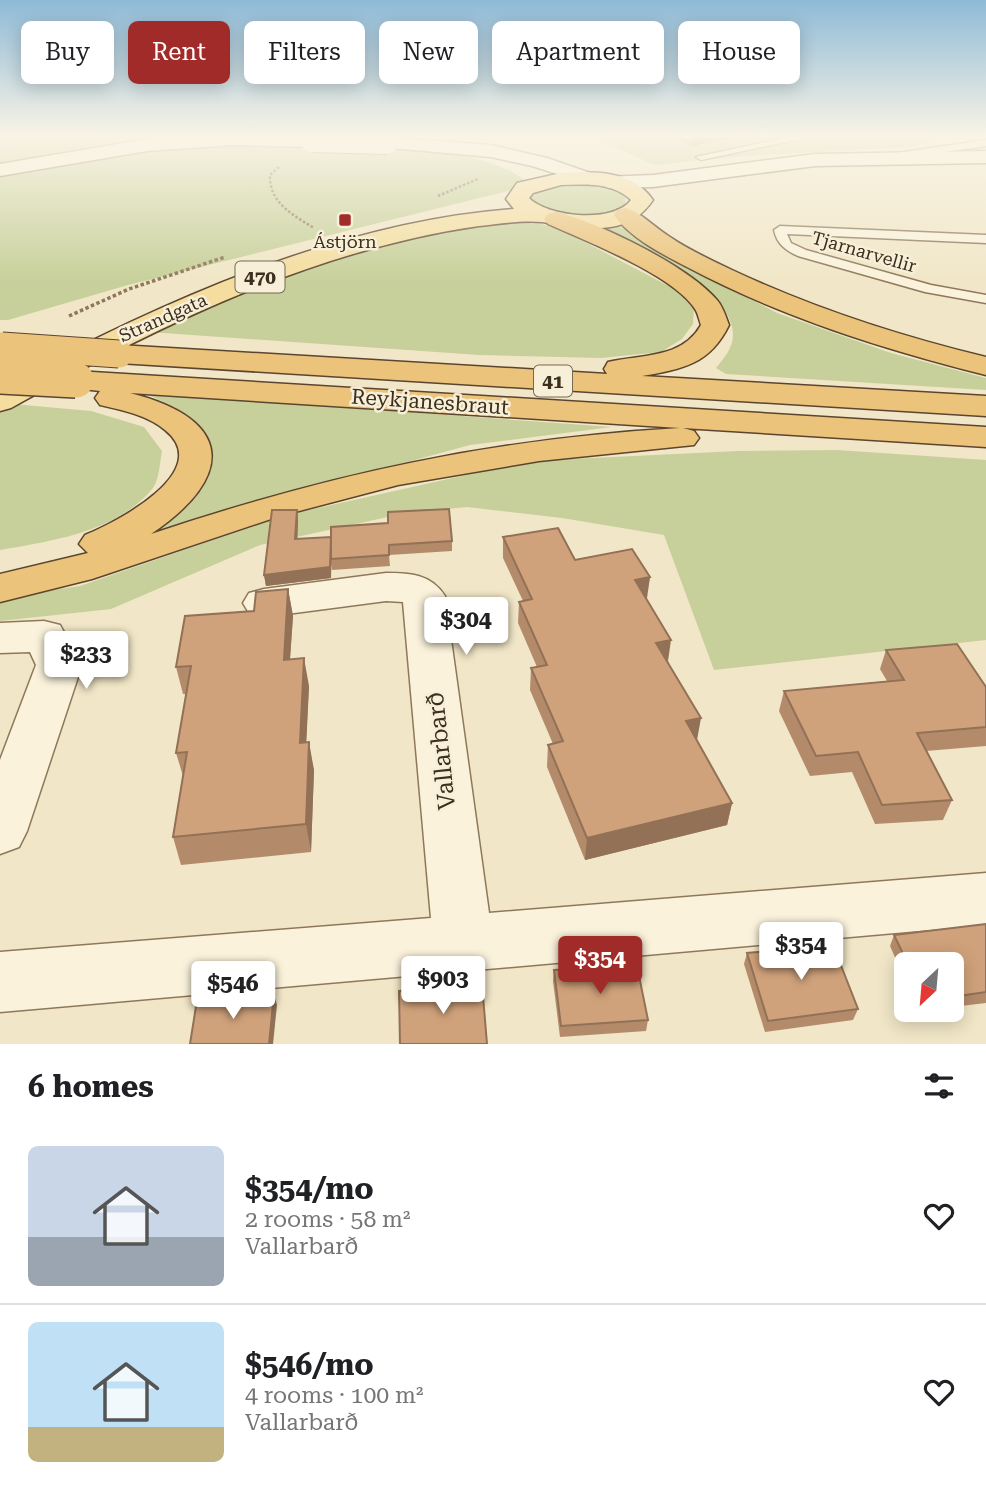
<!DOCTYPE html>
<html lang="en">
<head>
<meta charset="utf-8">
<style>
	body { margin:0; font-family:"Roboto Serif",serif; background:#f2f2f2; color:#202124; height:100vh; display:flex; flex-direction:column; font-size:26px; white-space:nowrap }
	* { box-sizing:border-box; margin:0 }
	p { font-size:23px; color:#757577 }
	.icon { flex:none; width:38px; height:38px; fill:none; stroke:currentColor; stroke-width:2; stroke-linecap:round; stroke-linejoin:round }
	.map { position:relative; height:1044px; overflow:hidden }
	.panel { display:flex; flex-direction:column; background:#fff; flex:1 }
	.panel>* { flex:none }
	.banner { position:absolute; left:21px; top:21px; width:945px; height:63px; display:flex; gap:14px }
	.needle { width:46px; rotate:206deg }
	.fabs { position:absolute; left:894px; top:952px; display:grid; gap:14px }
	.fabs a { display:grid; place-items:center; width:70px; height:70px; border-radius:10px; background:#fff; box-shadow:0 4px 18px #0003; font-size:35px }
	.price { position:absolute; translate:-50% -60px; padding:0 16px; border-radius:7px; background:#fff; color:#222; font-size:23px; line-height:46px; filter:drop-shadow(0 2px 4px #0008) }
	.price::after { content:''; position:absolute; left:50%; top:42px; width:21px; height:16px; margin-left:-10px; background:inherit; clip-path:polygon(0 0,100% 0,50% 100%) }
	.price.current { background:#a02b28; color:#fff }
	ul { padding:0; list-style:none }
	li { display:flex; align-items:center; gap:21px; height:175px; padding:0 28px }
	li+li { border-top:2px solid #e0e0e0 }
	li span { display:grid; place-items:center; flex:none; width:196px; height:140px; border-radius:10px; color:#555 }
	li>.icon { margin-inline-start:auto }
	span .icon { width:84px; height:84px; fill:#fffc; stroke-width:1 }
	li b { font-size:30px }
	h2 { display:flex; justify-content:space-between; align-items:center; height:84px; padding:0 28px; font-size:30px }
	.pill { padding:0 24px; border-radius:10px; background:#fff; box-shadow:0 4px 18px #0003; font-size:24px; line-height:63px }
	.pill.current { background:#a02b28; color:#fff }
	.map>svg:first-child { display:block }
</style>
</head>
<body>
<div class="map">
<svg width="986" height="1044" viewBox="0 0 986 1044">
	<rect width="100%" height="100%" fill="#f1e6c7"/>
	<g fill="#c7d09a">
		<polygon points="0,137 171,137 108,143 0,164"/>
		<polygon points="592,137 957,137 908,147 742,156 655,165"/>
		<path d="M 247,143 C 314,145 473,139 523,179 L 521,185 L 512,190 L 128,285 L 8,320 L 0,320 L 0,176 L 142,150 Z"/>
		<path d="M 569,183 C 588,184 614,182 626,199 L 625,205 C 597,226 559,214 530,202 L 529,197 L 533,192 Z"/>
		<path d="M 527,220 L 560,229 L 680,292 L 694,307 L 693,324 L 682,339 L 661,352 L 601,358 L 479,355 L 149,332 C 244,291 340,252 442,230 C 469,224 499,223 527,220 Z"/>
		<path d="M 616,223 L 651,246 L 777,313 L 891,353 L 986,378 L 986,390 L 726,374 L 716,368 C 724,358 733,348 733,335 C 734,286 624,246 587,226 Z"/>
		<polygon points="144,393 612,427 470,445 214,515 143,541 199,436 175,407"/>
		<path d="M 13,404 L 91,411 L 144,427 L 162,451 C 160,462 159,480 153,488 C 117,532 52,541 0,550 L 0,411 Z"/>
		<polygon points="837,450 986,460 986,640 714,670 664,535 562,518 467,507 406,513 260,545 111,609 0,621 0,598 80,586 282,516 529,461 738,451"/>
	</g>
	<g fill="none" stroke-linecap="round" stroke-linejoin="round">
		<defs>
			<g id="service">
				<polygon points="790,137 809,137 701,160 696,157"/>
				<polygon points="986,140 986,146 890,160 885,157 890,154"/>
				<path d="M 780,226 L 986,235 L 986,243 L 787,234 L 791,243 L 806,250 L 931,285 L 986,295 L 986,303 L 925,292 L 798,256 C 785,250 777,244 774,230 Z"/>
			</g>
			<g id="minor">
				<path d="M 386,573 C 410,573 431,574 445,596 L 489,913 L 986,873 L 986,925 L 0,1012 L 0,952 L 431,918 L 403,602 L 386,601 L 264,617 L 249,613 L 243,603 L 249,593 L 264,589 Z"/>
				<polygon points="44,621 60,625 82,665 27,831 19,847 0,854 0,760 36,665 30,652 0,653 0,623"/>
			</g>
			<g id="tertiary">
				<polygon points="182,137 318,137 322,141 312,147 232,145 147,151 0,176 0,164 147,139"/>
				<polygon points="387,137 491,145 547,158 602,177 653,175 815,154 986,151 986,163 815,166 653,187 609,188 599,183 592,185 532,166 491,157 380,147 377,143"/>
			</g>
			<path id="primary" d="M 561,173 C 593,171 633,170 653,200 C 626,240 583,227 542,222 C 522,220 499,224 479,226 C 312,250 156,327 11,408 L 0,411 L 0,388 C 156,304 336,222 514,209 L 506,199 L 517,183 ZM 561,185 C 585,184 613,182 631,200 C 613,224 548,217 529,198 L 533,193 Z"/>
			<g id="trunk">
				<path d="M 625,208 C 641,212 655,228 670,237 C 689,250 711,260 732,270 C 813,308 899,336 986,357 L 986,375 C 883,349 781,317 687,267 C 662,254 630,238 614,215 L 617,210 Z"/>
				<path d="M 556,212 C 600,223 688,266 717,300 C 723,307 726,317 729,325 C 710,364 683,369 642,376 L 986,396 L 986,416 L 119,363 L 108,360 L 104,354 L 108,348 L 119,345 L 607,374 L 604,369 L 608,362 C 642,354 682,359 701,325 C 699,320 698,313 695,309 C 673,275 586,241 548,224 L 544,219 L 548,214 Z"/>
				<path d="M 76,371 L 986,427 L 986,447 L 683,428 L 694,431 L 699,438 L 694,445 L 539,461 L 398,485 L 280,516 L 92,579 L 0,602 L 0,574 L 88,553 L 79,544 L 85,535 C 115,523 216,471 165,430 C 147,415 122,410 100,405 L 95,398 L 100,391 L 65,387 L 60,380 L 65,373 ZM 130,393 L 680,428 C 491,439 330,474 151,534 C 236,477 234,419 130,393 Z"/>
			</g>
		</defs>
		<use href="#service" stroke="#8e785b" stroke-width="3"/>
		<use href="#minor" stroke="#8e785b" stroke-width="3"/>
		<use href="#tertiary" stroke="#8e785b" stroke-width="3"/>
		<use href="#primary" stroke="#5b452f" stroke-width="3"/>
		<use href="#trunk" stroke="#5b452f" stroke-width="3"/>
		<g stroke="#8e785b" stroke-width="2.5" stroke-dasharray="2.5 2" stroke-linecap="butt">
			<path d="M 279,167 L 270,175 C 269,203 293,215 314,228"/>
			<polyline points="438,196 478,179"/>
		</g>
		<polyline stroke="#8e785b" stroke-width="3.5" stroke-dasharray="3.5 2.5" stroke-linecap="butt" points="69,316 129,289 225,257"/>
		<use href="#service" fill="#faf2db" fill-rule="evenodd"/>
		<use href="#minor" fill="#faf2db" fill-rule="evenodd"/>
		<use href="#tertiary" fill="#faf2db" fill-rule="evenodd"/>
		<use href="#primary" fill="#f4dd9e" fill-rule="evenodd"/>
		<use href="#trunk" fill="#ebc37a" fill-rule="evenodd"/>
		<defs>
			<polyline id="tertiary-bridge" points="312,141 387,143"/>
			<polyline id="trunk-bridge-far1" points="2,346 119,354"/>
			<polyline id="trunk-bridge" points="0,376 76,380"/>
		</defs>
		<use href="#tertiary-bridge" stroke="#8e785b" stroke-width="24" stroke-linecap="butt"/>
		<use href="#trunk-bridge-far1" stroke="#5b452f" stroke-width="29" stroke-linecap="butt"/>
		<use href="#trunk-bridge" stroke="#5b452f" stroke-width="38" stroke-linecap="butt"/>
		<use href="#tertiary-bridge" stroke="#faf2db" stroke-width="22"/>
		<use href="#trunk-bridge-far1" stroke="#ebc37a" stroke-width="27"/>
		<use href="#trunk-bridge" stroke="#ebc37a" stroke-width="35"/>
	</g>
	<g fill="#b38b6a">
		<polygon points="669,137 738,137 692,146"/>
		<polygon points="297,510 298,521 297,539 452,541 452,551 389,555 390,566 332,570 331,562 331,578 266,586 264,575"/>
		<polygon points="503,537 575,560 650,577 646,598 668,661 697,740 732,803 727,825 585,860 547,767 548,745 553,744 530,690 531,668 537,667 518,623 519,602 523,601 503,558"/>
		<polygon points="288,589 293,616 290,659 309,686 306,742 314,770 311,852 181,865 173,837 183,776 176,753 186,694 183,694 176,667 254,611"/>
		<polygon points="886,650 986,687 986,746 926,751 952,800 943,820 875,824 852,772 810,776 779,711 784,691 887,681 880,669"/>
		<polygon points="986,924 986,1003 952,1007 952,964 906,964 906,982 890,946 894,935"/>
		<polygon points="747,953 858,1009 853,1020 765,1032 744,964"/>
		<polygon points="554,970 648,1020 646,1031 560,1037 553,981"/>
	</g>
	<g fill="#927156">
		<polygon points="693,137 738,137 692,146"/>
		<polygon points="297,510 298,521 297,549 295,539"/>
		<polygon points="331,537 332,547 331,578 266,586 264,575"/>
		<polygon points="650,577 647,598 633,601 635,580"/>
		<polygon points="288,589 293,616 288,687 284,660"/>
		<polygon points="671,640 668,661 656,643"/>
		<polygon points="304,658 309,686 305,770 300,743"/>
		<polygon points="701,718 697,740 686,721"/>
		<polygon points="309,742 314,770 311,852 306,824"/>
		<polygon points="732,803 727,825 585,860 587,838"/>
		<polygon points="274,994 277,1005 273,1044 269,1044"/>
	</g>
	<g fill="#d0a27b" stroke="#927156" stroke-width="2">
		<polygon points="449,509 452,541 389,545 389,555 331,559 331,527 388,523 388,512"/>
		<polygon points="272,510 297,510 295,539 331,537 330,567 264,575"/>
		<polygon points="558,528 575,560 632,549 650,577 635,580 671,640 656,643 701,718 686,721 732,803 587,838 548,745 563,741 531,668 547,665 519,602 532,599 503,537"/>
		<polygon points="288,589 284,660 304,658 300,743 309,742 306,824 173,837 187,752 176,753 191,666 176,667 185,616 254,611 256,592"/>
		<polygon points="957,644 986,687 986,727 917,733 952,800 882,805 858,752 816,756 784,691 904,680 886,650"/>
		<polygon points="986,924 986,992 952,997 952,964 908,964 894,935"/>
		<polygon points="833,945 858,1009 768,1021 747,953"/>
		<polygon points="637,966 648,1020 561,1026 554,970"/>
		<polygon points="482,984 487,1044 400,1044 399,991"/>
		<polygon points="274,994 269,1044 190,1044 197,1000"/>
	</g>
	<linearGradient id="sky" x2="0" y2="1"><stop stop-color="#8ebad7"/><stop offset="0.48" stop-color="#f9f4e6"/><stop offset="1" stop-color="#f9f4e6" stop-opacity="0"/></linearGradient>
	<rect width="986" height="283" fill="url(#sky)"/>
	<rect fill="#a02b28" stroke="#f7efd7" stroke-width="2.5" x="338" y="213" width="14" height="14" rx="3.5"/>
	<g text-anchor="middle" stroke-width="5" stroke-linejoin="round" paint-order="stroke">
		<g font-size="18" fill="#3d2f1f" stroke="#f7efd7">
			<text x="345" y="248">Ástjörn</text>
		</g>
		<g font-size="18" fill="#3d2f1f" stroke="#f7efd7">
			<text transform="translate(864 252) rotate(16)" y="6">Tjarnarvellir</text>
			<text transform="translate(163 318) rotate(-24)" y="6">Strandgata</text>
		</g>
		<g fill="#f7efd7" stroke="#756956" stroke-width="2">
			<rect x="235.5" y="261.5" width="49" height="31" rx="5"/>
			<rect x="534" y="365.5" width="38" height="31" rx="5"/>
		</g>
		<g font-size="19" font-weight="bold" fill="#3d2f1f">
			<text x="260" y="284">470</text>
			<text x="553" y="388">41</text>
		</g>
		<g font-size="21" fill="#3d2f1f" stroke="#f7efd7">
			<text transform="translate(430 402) rotate(4)" y="7">Reykjanesbraut</text>
		</g>
		<g font-size="24" fill="#3d2f1f" stroke="#f7efd7">
			<text transform="translate(441 751) rotate(-96)" y="8">Vallarbarð</text>
		</g>
	</g>
</svg>
<div class="fabs">
<a><svg class="needle" viewBox="-14 -14 28 28"><path d="M0-13l5 13h-10z" fill="#e53935"/><path d="M0 13l5-13h-10z" fill="#757577"/></svg></a>
</div>
<b class="price" style="left:466px;top:657px">$304</b>
<b class="price" style="left:86px;top:691px">$233</b>
<b class="price" style="left:801px;top:982px">$354</b>
<b class="price current" style="left:600px;top:996px">$354</b>
<b class="price" style="left:443px;top:1016px">$903</b>
<b class="price" style="left:233px;top:1021px">$546</b>
<div class="banner">
<a class="pill">Buy</a>
<a class="pill current">Rent</a>
<a class="pill">Filters</a>
<a class="pill">New</a>
<a class="pill">Apartment</a>
<a class="pill">House</a>
</div>
</div>
<section class="panel">
<h2>6 homes<svg class="icon" aria-label="filters" viewBox="0 0 24 24"><path d="M4 7h16M4 17h16"/><circle cx="9" cy="7" r="2"/><circle cx="15" cy="17" r="2"/></svg></h2>
<ul>
<li><span style="background:linear-gradient(#c9d6e8 65%,#9aa5b1 0)"><svg class="icon" aria-label="home" viewBox="0 0 24 24"><path d="M3 11l9-7 9 7M6 9v11h12V9"/></svg></span><div><b>$354/mo</b><p>2 rooms · 58 m²</p><p>Vallarbarð</p></div><svg class="icon" aria-label="heart" viewBox="0 0 24 24"><path d="M12 20l-8-8c-3-5 5-10 8-4 3-6 11-1 8 4z"/></svg></li>
<li><span style="background:linear-gradient(#bfe0f5 75%,#c2b280 0)"><svg class="icon" aria-label="home" viewBox="0 0 24 24"><path d="M3 11l9-7 9 7M6 9v11h12V9"/></svg></span><div><b>$546/mo</b><p>4 rooms · 100 m²</p><p>Vallarbarð</p></div><svg class="icon" aria-label="heart" viewBox="0 0 24 24"><path d="M12 20l-8-8c-3-5 5-10 8-4 3-6 11-1 8 4z"/></svg></li>
</ul>
</section>
</body>
</html>
